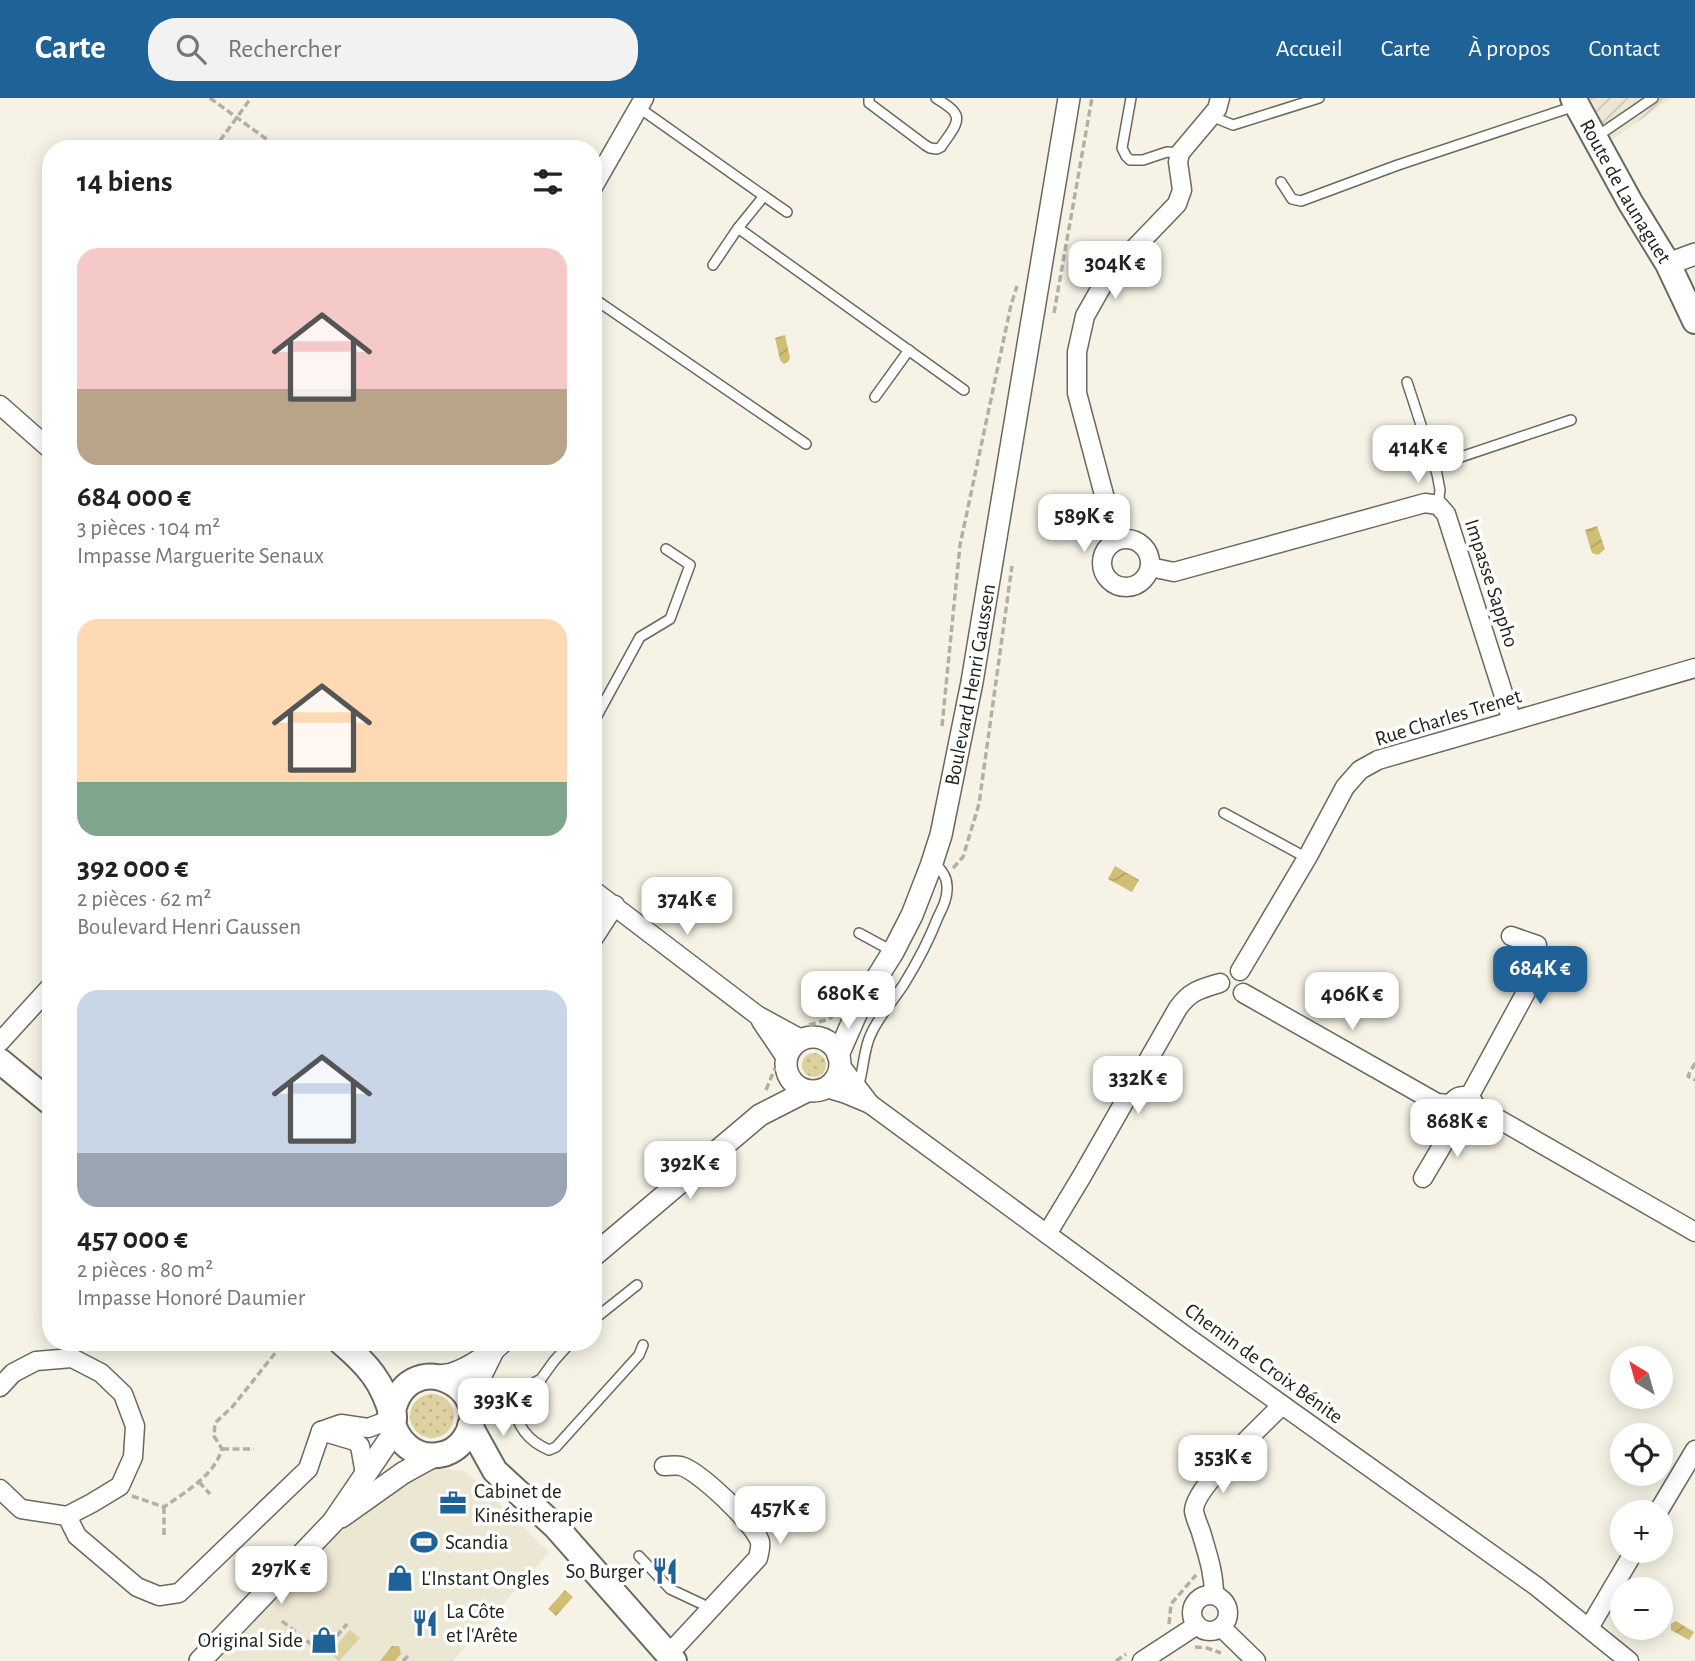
<!DOCTYPE html>
<html lang="fr">
<head>
<meta charset="utf-8">
<style>
	body { margin:0; font-family:"Alegreya Sans",sans-serif; background:#f2f2f2; color:#222; height:100vh; display:flex; flex-direction:column; font-size:26px; white-space:nowrap }
	* { box-sizing:border-box; margin:0 }
	p { font-size:23px; color:#767676 }
	.icon { flex:none; width:38px; height:38px; fill:none; stroke:currentColor; stroke-width:2; stroke-linecap:round; stroke-linejoin:round }
	.map { position:relative; flex:1; overflow:hidden }
	.panel { position:absolute; left:42px; top:42px; width:560px; height:1211px; display:flex; flex-direction:column; background:#fff; border-radius:28px; box-shadow:0 4px 18px #0003 }
	.panel>* { flex:none }
	.needle { width:46px; rotate:323deg }
	.controls { position:absolute; left:1610px; top:1248px; display:grid; gap:14px }
	.controls a { display:grid; place-items:center; width:63px; height:63px; border-radius:50%; background:#fff; box-shadow:0 4px 18px #0003; font-size:35px }
	.price { position:absolute; translate:-50% -60px; padding:0 16px; border-radius:14px; background:#fff; color:#222; font-size:23px; line-height:46px; filter:drop-shadow(0 2px 4px #0008) }
	.price::after { content:''; position:absolute; left:50%; top:42px; width:21px; height:16px; margin-left:-10px; background:inherit; clip-path:polygon(0 0,100% 0,50% 100%) }
	.price.current { background:#1f6297; color:#fff }
	ul { padding:0; list-style:none }
	li { display:grid; align-content:center; gap:14px; height:371px; padding:0 35px }
	li span { display:grid; place-items:center; height:217px; border-radius:21px; color:#555 }
	li>.icon { margin-inline-start:auto }
	span .icon { width:126px; height:126px; fill:#fffc; stroke-width:1 }
	li b { font-size:30px }
	h2 { display:flex; justify-content:space-between; align-items:center; height:84px; padding:0 35px; font-size:30px }
	header { display:flex; align-items:center; gap:42px; box-sizing:border-box; height:98px; padding:0 35px; background:#1f6297; color:#fff }
	header strong { font-size:33px }
	nav { display:flex; gap:38px; margin-inline-start:auto; font-size:24px }
	.search { width:490px; height:63px; background:#f2f2f2; display:flex; align-items:center; gap:18px; box-sizing:border-box; padding:0 24px; border-radius:28px; color:#767676; font-size:26px }
	.map>svg:first-child { display:block }
</style>
</head>
<body>
<header>
<strong>Carte</strong>
<div class="search"><svg class="icon" aria-label="search" viewBox="0 0 24 24"><circle cx="10" cy="10" r="6"/><path d="M15 15l6 6"/></svg>Rechercher</div>
<nav><a>Accueil</a><a>Carte</a><a>À propos</a><a>Contact</a></nav>
</header>
<div class="map">
<svg width="1695" height="1563" viewBox="0 0 1695 1563">
	<defs>
		<pattern id="industrial-furrows" width="10" height="10" patternUnits="userSpaceOnUse" patternTransform="scale(1.75)"><rect width="10" height="10" fill="#ebe7d3"/><path d="M-1 1l2-2M0 10L10 0M9 11l2-2" fill="none" stroke="#c9c6b5"/></pattern>
		<pattern id="grass-dots" width="8" height="8" patternUnits="userSpaceOnUse" patternTransform="scale(1.75)"><rect width="8" height="8" fill="#ddd1a0"/><path d="M2 2h.1M6 6h.1" fill="none" stroke="#bdb389" stroke-width="1.8" stroke-linecap="round"/></pattern>
		<pattern id="water-waves" width="16" height="10" patternUnits="userSpaceOnUse" patternTransform="scale(1.75)"><rect width="16" height="10" fill="#cfbe74"/><path d="M0 5q4-4 8 0t8 0" fill="none" stroke="#b1a364"/></pattern>
	</defs>
	<rect width="100%" height="100%" fill="#f6f3e6"/>
	<polygon fill="#ebe7d3" points="432,1370 465,1373 549,1454 453,1563 222,1563 222,1555 347,1424 398,1389"/>
	<polygon fill="url(#industrial-furrows)" points="1590,0 1671,0 1612,42"/>
	<g fill="url(#grass-dots)">
		<circle cx="814" cy="967" r="12"/>
		<circle cx="432" cy="1318" r="22"/>
	</g>
	<polygon fill="#ddd1a0" points="350,1532 360,1540 339,1563 330,1555"/>
	<g fill="url(#water-waves)">
		<polygon points="785,237 790,260 788,264 784,266 780,262 775,240"/>
		<polygon points="1597,428 1605,451 1598,457 1592,455 1585,432"/>
		<polygon points="1115,768 1139,782 1132,794 1108,781"/>
		<polygon points="565,1492 573,1499 556,1518 548,1511"/>
		<polygon points="1676,1523 1694,1534 1689,1542 1671,1532 1671,1526"/>
		<polygon points="392,1548 399,1548 401,1556 395,1563 380,1563"/>
	</g>
	<g fill="none" stroke-linecap="round" stroke-linejoin="round">
		<defs>
			<g id="service">
				<path d="M 869,0 L 869,5 L 925,47 L 930,50 L 937,51 L 941,49 C 946,40 963,24 954,14 C 950,8 941,4 936,0"/>
				<polyline points="1131,0 1122,50 1126,58 1130,62 1143,62 1167,54 1180,55"/>
				<polyline points="638,9 764,98 738,130 713,167"/>
				<polyline points="1211,18 1233,27 1319,0"/>
				<polyline points="1596,39 1653,0"/>
				<polyline points="1281,84 1292,101 1301,103 1398,67 1575,8"/>
				<polyline points="764,98 787,114"/>
				<polyline points="738,130 964,292"/>
				<polyline points="593,200 806,346"/>
				<polyline points="1407,284 1437,376 1440,392 1438,407"/>
				<polyline points="875,299 909,252"/>
				<polyline points="1434,368 1571,322"/>
				<polyline points="593,625 640,539 670,521 690,467 666,451"/>
				<polyline points="1224,715 1307,760"/>
				<polyline points="859,835 892,853"/>
				<path d="M 858,989 C 864,972 863,952 871,936 C 879,918 893,903 904,886 C 917,865 929,842 938,819 C 943,809 948,799 947,788 C 947,778 941,771 934,765"/>
				<polyline points="593,1222 637,1187"/>
				<path d="M 571,1244 L 554,1263 L 541,1281 L 530,1287 L 514,1305 C 516,1328 528,1343 549,1352 L 556,1349 L 639,1257 L 643,1247"/>
				<polyline points="515,1317 537,1293 541,1281"/>
				<polyline points="639,1458 670,1491 702,1506 709,1513"/>
			</g>
			<g id="minor">
				<polyline points="593,89 644,0"/>
				<polyline points="0,307 51,352"/>
				<circle cx="1126" cy="465" r="24"/>
				<polyline points="1116,442 1077,295 1077,254 1085,218 1102,188 1128,157 1177,106 1182,92 1178,64 1180,55 1217,11 1220,0"/>
				<polyline points="1150,469 1174,474 1425,405 1438,407 1446,416 1512,623"/>
				<polyline points="593,792 757,917 801,941"/>
				<polyline points="593,841 615,807"/>
				<polyline points="1240,873 1307,760 1345,689 1360,672 1378,662 1695,570"/>
				<polyline points="1243,895 1437,1005 1451,1006"/>
				<polyline points="761,923 786,960"/>
				<polyline points="0,944 51,888"/>
				<polyline points="840,967 870,1006"/>
				<polyline points="826,990 846,996 870,1006 1187,1239 1536,1488 1629,1563"/>
				<circle cx="1463" cy="1010" r="12"/>
				<polyline points="1469,999 1531,885 1537,847 1511,838"/>
				<polyline points="1475,1013 1500,1022 1695,1134"/>
				<polyline points="1423,1080 1458,1021"/>
				<path d="M 1047,1136 L 1082,1078 L 1178,910 C 1190,893 1200,891 1220,885"/>
				<polyline points="0,1289 13,1275 36,1263 72,1260 101,1275 123,1296 135,1328 133,1359 120,1388 92,1405 67,1418"/>
				<polyline points="321,1333 341,1326 368,1330 392,1321"/>
				<polyline points="321,1333 355,1343 360,1348 365,1376"/>
				<path d="M 664,1368 C 669,1368 676,1367 681,1368 C 699,1373 755,1426 760,1444 C 761,1449 759,1455 758,1460 L 678,1546 L 667,1555"/>
				<polyline points="0,1391 21,1411 67,1418 77,1438 137,1489 159,1498 179,1495 308,1371 321,1333"/>
				<polyline points="1658,1414 1695,1352"/>
				<path d="M 1214,1497 C 1214,1474 1207,1455 1201,1434 C 1199,1428 1195,1420 1194,1413 C 1193,1390 1264,1326 1282,1307"/>
				<circle cx="1210" cy="1515" r="18"/>
				<polyline points="1221,1529 1256,1563"/>
				<polyline points="1589,1530 1635,1452"/>
				<polyline points="1142,1563 1197,1527"/>
			</g>
			<g id="tertiary">
				<polyline points="1668,166 1695,156"/>
				<circle cx="813" cy="966" r="27"/>
				<path id="s1" d="M 838,957 L 860,907 L 893,854 L 912,817 L 931,768 L 941,737 L 972,584 L 1069,0"/>
				<polyline points="593,1158 760,1017 807,993"/>
				<path d="M 435,1278 C 440,1278 447,1277 452,1276 C 470,1270 489,1257 502,1244"/>
				<polyline points="470,1307 473,1293 492,1255"/>
				<polyline points="341,1419 403,1375 434,1358"/>
				<polyline points="200,1563 333,1424 395,1333"/>
			</g>
			<g id="secondary">
				<path id="s2" d="M 1573,0 L 1630,104 L 1668,166 L 1695,223"/>
				<polyline points="0,963 51,1005"/>
				<path d="M 341,1244 C 368,1267 383,1284 392,1318"/>
				<path d="M 392,1318 C 404,1244 499,1288 465,1340 C 459,1349 449,1356 438,1357 C 415,1361 396,1343 392,1321"/>
				<polyline points="470,1328 495,1373 556,1429 674,1563"/>
			</g>
			<polyline id="primary" points="392,1318 392,1321"/>
		</defs>
		<use href="#service" stroke="#6b685d" stroke-width="12"/>
		<use href="#minor" stroke="#6b685d" stroke-width="21"/>
		<use href="#tertiary" stroke="#6b685d" stroke-width="24"/>
		<use href="#secondary" stroke="#6b685d" stroke-width="28"/>
		<use href="#primary" stroke="#6b685d" stroke-width="32"/>
		<g stroke="#b2afa5" stroke-width="3.5" stroke-dasharray="7 3.5" stroke-linecap="butt">
			<polyline points="210,0 280,51"/>
			<polyline points="214,51 251,0"/>
			<polyline points="1054,215 1092,0"/>
			<polyline points="942,628 960,447 1011,207 1017,188"/>
			<polyline points="953,770 963,759 979,706 1012,468"/>
			<polyline points="809,927 829,921 834,917"/>
			<polyline points="1695,965 1688,978 1695,982"/>
			<polyline points="766,992 775,970"/>
			<polyline points="222,1351 254,1351"/>
			<polyline points="199,1384 210,1396"/>
			<path d="M 132,1398 L 164,1409 C 185,1394 214,1378 222,1351 L 214,1338 L 215,1325 L 233,1308 L 284,1244"/>
			<polyline points="164,1409 164,1440"/>
			<polyline points="282,1523 322,1555 347,1526"/>
			<polyline points="1169,1526 1171,1506 1196,1477"/>
			<polyline points="1195,1549 1207,1550 1221,1555"/>
			<polyline points="403,1563 410,1556"/>
			<polyline points="1116,1563 1126,1556"/>
		</g>
		<use href="#service" stroke="#fff" stroke-width="9"/>
		<use href="#minor" stroke="#fff" stroke-width="18"/>
		<use href="#tertiary" stroke="#fff" stroke-width="21"/>
		<use href="#secondary" stroke="#fff" stroke-width="24"/>
		<use href="#primary" stroke="#fff" stroke-width="28"/>
	</g>
	<defs>
		<symbol id="office-bare" viewBox="-9 -9 18 18"><path d="M-6-3h4V-5.5h4V-3h4V5H-6ZM-1-4.5V-3h2v-1.5ZM-6 0V1H6V0Z" fill="#1f6297" stroke="#fff" stroke-width="2.5" paint-order="stroke"/></symbol>
		<symbol id="stadium-bare" viewBox="-9 -9 18 18"><path d="M0-5a6.5 5 0 1 0 0 10a6.5 5 0 1 0 0-10ZM-3.5-1.8h7v3.6h-7Z" fill="#1f6297" stroke="#fff" stroke-width="2.5" paint-order="stroke"/></symbol>
		<symbol id="restaurant-bare" viewBox="-9 -9 18 18"><path d="M-5-6h1v4h1v-4h1v4h1v-4h1v5L-1.5 .5V6h-2V.5L-5-1ZM5-6V6H3V1.5H1.5Q1.5-4 5-6Z" fill="#1f6297" stroke="#fff" stroke-width="2.5" paint-order="stroke"/></symbol>
		<symbol id="shop-bare" viewBox="-9 -9 18 18"><path d="M-5-2.5h2.3a2.7 3.5 0 0 1 5.4 0H5L5.5 6h-11ZM-1.5-2.5h3a1.5 2.3 0 0 0-3 0Z" fill="#1f6297" stroke="#fff" stroke-width="2.5" paint-order="stroke"/></symbol>
	</defs>
	<g fill-rule="evenodd">
		<use href="#office-bare" x="434" y="1386" width="38" height="38"/>
		<use href="#stadium-bare" x="405" y="1425" width="38" height="38"/>
		<use href="#restaurant-bare" x="646" y="1454" width="38" height="38"/>
		<use href="#shop-bare" x="381" y="1461" width="38" height="38"/>
		<use href="#restaurant-bare" x="406" y="1506" width="38" height="38"/>
		<use href="#shop-bare" x="305" y="1523" width="38" height="38"/>
	</g>
	<g text-anchor="middle" stroke-width="7" stroke-linejoin="round" paint-order="stroke">
		<g font-size="21" fill="#22211c" stroke="#fff">
			<text dy="7" stroke="none"><textPath href="#s2" startOffset="107">Route de Launaguet</textPath></text>
			<text transform="translate(1492 485) rotate(72)" y="7">Impasse Sappho</text>
			<text dy="7" stroke="none"><textPath href="#s1" startOffset="397">Boulevard Henri Gaussen</textPath></text>
			<text transform="translate(1448 619) rotate(-17)" y="7">Rue Charles Trenet</text>
			<text transform="translate(1264 1265) rotate(36)" y="7">Chemin de Croix Bénite</text>
		</g>
		<g font-size="21" fill="#22211c" stroke="#fff" text-anchor="start">
			<text x="474" y="1400">Cabinet de<tspan x="474" dy="24">Kinésitherapie</tspan></text>
			<text x="445" y="1451">Scandia</text>
			<text x="644" y="1480" text-anchor="end">So Burger</text>
			<text x="421" y="1487">L'Instant Ongles</text>
			<text x="446" y="1520">La Côte<tspan x="446" dy="24">et l'Arête</tspan></text>
			<text x="303" y="1549" text-anchor="end">Original Side</text>
		</g>
	</g>
</svg>
<div class="controls">
<a><svg class="needle" viewBox="-14 -14 28 28"><path d="M0-13l5 13h-10z" fill="#e53935"/><path d="M0 13l5-13h-10z" fill="#767676"/></svg></a>
<a><svg class="icon" aria-label="locate" viewBox="0 0 24 24"><circle cx="12" cy="12" r="6"/><path d="M12 2v4M12 18v4M2 12h4M18 12h4"/></svg></a>
<a>+</a>
<a>−</a>
</div>
<b class="price" style="left:1115px;top:203px">304K €</b>
<b class="price" style="left:1418px;top:387px">414K €</b>
<b class="price" style="left:1084px;top:456px">589K €</b>
<b class="price" style="left:687px;top:839px">374K €</b>
<b class="price current" style="left:1540px;top:908px">684K €</b>
<b class="price" style="left:848px;top:933px">680K €</b>
<b class="price" style="left:1352px;top:934px">406K €</b>
<b class="price" style="left:1138px;top:1018px">332K €</b>
<b class="price" style="left:1457px;top:1061px">868K €</b>
<b class="price" style="left:690px;top:1103px">392K €</b>
<b class="price" style="left:503px;top:1340px">393K €</b>
<b class="price" style="left:1223px;top:1397px">353K €</b>
<b class="price" style="left:780px;top:1448px">457K €</b>
<b class="price" style="left:281px;top:1508px">297K €</b>
<section class="panel">
<h2>14 biens<svg class="icon" aria-label="filters" viewBox="0 0 24 24"><path d="M4 7h16M4 17h16"/><circle cx="9" cy="7" r="2"/><circle cx="15" cy="17" r="2"/></svg></h2>
<ul>
<li><span style="background:linear-gradient(#f6c9c9 65%,#b9a48a 0)"><svg class="icon" aria-label="home" viewBox="0 0 24 24"><path d="M3 11l9-7 9 7M6 9v11h12V9"/></svg></span><div><b>684 000 €</b><p>3 pièces · 104 m²</p><p>Impasse Marguerite Senaux</p></div></li>
<li><span style="background:linear-gradient(#ffd9b3 75%,#7fa58c 0)"><svg class="icon" aria-label="home" viewBox="0 0 24 24"><path d="M3 11l9-7 9 7M6 9v11h12V9"/></svg></span><div><b>392 000 €</b><p>2 pièces · 62 m²</p><p>Boulevard Henri Gaussen</p></div></li>
<li><span style="background:linear-gradient(#c9d6e8 75%,#9aa5b1 0)"><svg class="icon" aria-label="home" viewBox="0 0 24 24"><path d="M3 11l9-7 9 7M6 9v11h12V9"/></svg></span><div><b>457 000 €</b><p>2 pièces · 80 m²</p><p>Impasse Honoré Daumier</p></div></li>
</ul>
</section>
</div>
</body>
</html>
